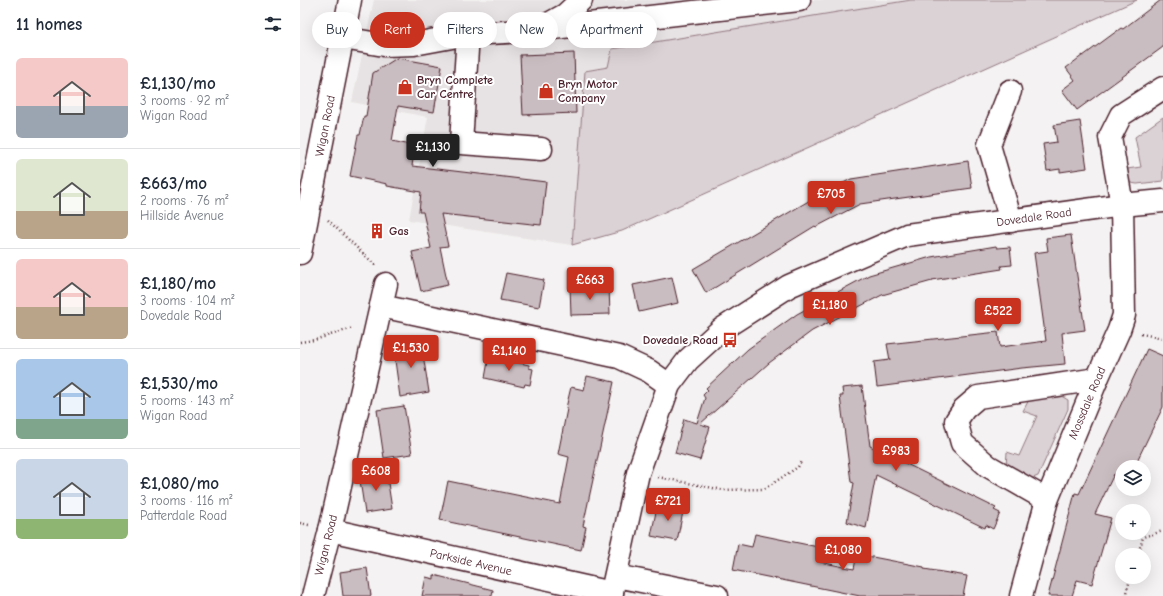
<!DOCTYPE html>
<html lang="en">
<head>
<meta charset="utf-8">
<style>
	body { margin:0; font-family:"Comic Neue",sans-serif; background:#f2f2f3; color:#1f2937; height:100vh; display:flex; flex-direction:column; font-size:15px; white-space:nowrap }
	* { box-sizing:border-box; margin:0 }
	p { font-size:13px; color:#747a83 }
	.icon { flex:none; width:22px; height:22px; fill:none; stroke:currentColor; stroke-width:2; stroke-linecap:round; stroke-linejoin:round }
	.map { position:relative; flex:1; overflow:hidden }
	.sheet { display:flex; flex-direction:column; background:#fff; width:300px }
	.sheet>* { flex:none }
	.top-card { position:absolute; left:12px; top:12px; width:380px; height:36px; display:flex; gap:8px }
	.fabs { position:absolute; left:815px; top:460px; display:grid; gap:8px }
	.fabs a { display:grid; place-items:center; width:36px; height:36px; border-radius:50%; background:#fff; box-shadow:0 4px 16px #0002; font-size:20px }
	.price { position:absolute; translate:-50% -34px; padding:0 9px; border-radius:4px; background:#c8321e; color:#fff; font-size:13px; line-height:26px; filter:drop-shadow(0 1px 2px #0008) }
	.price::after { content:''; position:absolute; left:50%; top:24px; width:12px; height:9px; margin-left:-6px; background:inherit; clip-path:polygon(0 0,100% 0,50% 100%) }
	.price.active { background:#222; color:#fff }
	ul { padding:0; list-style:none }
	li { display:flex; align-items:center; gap:12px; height:100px; padding:0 16px }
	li+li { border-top:1px solid #e0e1e3 }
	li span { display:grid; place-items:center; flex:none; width:112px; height:80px; border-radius:6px; color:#555 }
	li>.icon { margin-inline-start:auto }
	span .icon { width:48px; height:48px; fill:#fffc; stroke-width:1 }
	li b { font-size:17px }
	h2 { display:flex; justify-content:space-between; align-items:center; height:48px; padding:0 16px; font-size:17px }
	.chip { padding:0 14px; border-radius:18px; background:#fff; box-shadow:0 4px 16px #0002; font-size:14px; line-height:36px }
	.chip.active { background:#c8321e; color:#fff }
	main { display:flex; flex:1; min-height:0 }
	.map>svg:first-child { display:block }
</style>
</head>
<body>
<main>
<section class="sheet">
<h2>11 homes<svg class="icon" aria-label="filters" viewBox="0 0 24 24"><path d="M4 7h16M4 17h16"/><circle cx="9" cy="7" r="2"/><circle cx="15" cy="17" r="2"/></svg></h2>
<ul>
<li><span style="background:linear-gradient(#f6c9c9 60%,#9aa5b1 0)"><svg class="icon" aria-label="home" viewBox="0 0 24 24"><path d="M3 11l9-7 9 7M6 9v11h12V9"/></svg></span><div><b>£1,130/mo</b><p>3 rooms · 92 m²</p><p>Wigan Road</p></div></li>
<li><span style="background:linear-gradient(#dfe7d0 65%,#b9a48a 0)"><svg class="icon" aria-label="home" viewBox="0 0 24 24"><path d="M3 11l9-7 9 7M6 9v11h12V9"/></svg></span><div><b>£663/mo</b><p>2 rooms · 76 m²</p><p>Hillside Avenue</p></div></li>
<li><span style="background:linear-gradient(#f6c9c9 60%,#b9a48a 0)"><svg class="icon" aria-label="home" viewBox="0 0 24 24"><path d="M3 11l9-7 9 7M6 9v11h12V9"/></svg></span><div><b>£1,180/mo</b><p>3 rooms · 104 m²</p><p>Dovedale Road</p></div></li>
<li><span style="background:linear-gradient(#a9c7e8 75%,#7fa58c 0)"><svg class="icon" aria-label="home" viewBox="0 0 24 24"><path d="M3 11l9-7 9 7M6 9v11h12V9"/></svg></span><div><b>£1,530/mo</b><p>5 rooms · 143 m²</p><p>Wigan Road</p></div></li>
<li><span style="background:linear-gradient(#c9d6e8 75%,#8fb573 0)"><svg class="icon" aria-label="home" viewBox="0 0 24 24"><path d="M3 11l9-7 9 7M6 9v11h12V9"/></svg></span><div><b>£1,080/mo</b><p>3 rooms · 116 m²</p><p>Patterdale Road</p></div></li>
</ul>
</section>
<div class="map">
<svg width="863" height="596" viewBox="0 0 863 596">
	<rect width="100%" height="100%" fill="#f4f2f2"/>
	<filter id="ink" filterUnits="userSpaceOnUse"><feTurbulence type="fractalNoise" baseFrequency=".025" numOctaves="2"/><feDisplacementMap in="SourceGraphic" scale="8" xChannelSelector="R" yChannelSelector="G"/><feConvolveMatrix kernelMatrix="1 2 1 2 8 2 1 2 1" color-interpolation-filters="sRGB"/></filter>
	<g filter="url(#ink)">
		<polygon fill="#e7e2e3" points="74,0 611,0 312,49 308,67 285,71 272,245 109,220 128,117 52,102"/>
		<g fill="#dbd2d5" stroke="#927880">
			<polygon points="611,0 837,0 322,231 272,245 285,71 308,67 312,49"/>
			<polygon points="863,117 863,181 837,184 825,182 822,172 827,169 841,167 835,137"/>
			<polygon points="758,394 768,400 768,409 738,476 728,480 706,466 707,452 719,456 737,416 723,411 731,396"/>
		</g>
		<g fill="#cabdc1" stroke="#4a1f2b">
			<polygon points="861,0 863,0 863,47 777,110 762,90 775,80 766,68 783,55 783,56 821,28 823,29"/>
			<polygon points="274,53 276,113 223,115 220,55"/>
			<polygon points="97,58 142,66 134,112 98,106 92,141 115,146 112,166 246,182 241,225 141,214 148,246 140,247 148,285 121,291 112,252 131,248 123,212 119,212 121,192 87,186 87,184 50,176 58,135 60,135 64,116 66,116 73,73"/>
			<polygon points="780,121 787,168 760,172 760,169 747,171 743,144 757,142 754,125"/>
			<polygon points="668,161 672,188 560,204 516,227 515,226 406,293 393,269 512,199 551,179"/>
			<polygon points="771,235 785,330 762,333 765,364 722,368 577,387 574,362 590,360 587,344 698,332 700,347 746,341 734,253 748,251 746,238"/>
			<polygon points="696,246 697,248 710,247 712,265 701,266 702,269 632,280 632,281 582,295 512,331 469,363 400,424 410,427 400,460 375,453 384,419 397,423 405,398 403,395 408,390 406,388 448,349 497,314 569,275 631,257"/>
			<polygon points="206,273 244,280 239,307 200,300"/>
			<polygon points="372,277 378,303 339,312 333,285"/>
			<polygon points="270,286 281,288 309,287 310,314 271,315"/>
			<polygon points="121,342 129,392 100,397 93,346"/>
			<polygon points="847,349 863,356 863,407 834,467 822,467 822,477 814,474 795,514 811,518 792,584 777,580 772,596 748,596 775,493 779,494"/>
			<polygon points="189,356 229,365 229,368 233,369 230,385 225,384 224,387 185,378"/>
			<polygon points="287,376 314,382 283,526 286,527 281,550 140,520 148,481 260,504 269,457 258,454 267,409 266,408 271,387 284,390"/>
			<polygon points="562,386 570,446 696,508 694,510 700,513 693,529 686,525 685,528 576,475 566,528 547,522 554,483 551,482 540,396 543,396 542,388"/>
			<polygon points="104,406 112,454 84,458 77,410"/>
			<polygon points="86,470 92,509 65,513 59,474"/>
			<polygon points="358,502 384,507 377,541 351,536"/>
			<polygon points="455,534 523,548 520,562 554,569 557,554 624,567 624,569 667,576 663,596 560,596 433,570 438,544 452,547"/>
			<polygon points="67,568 71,596 43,596 40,572"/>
			<polygon points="134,575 193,590 192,596 122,596 126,577 134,579"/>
		</g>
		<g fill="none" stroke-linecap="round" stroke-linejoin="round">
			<defs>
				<g id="minor">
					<polyline points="245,26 265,15 281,0"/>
					<polyline points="168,34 161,143 241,149"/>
					<polyline points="43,38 84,45 114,44 168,34 227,31 499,0"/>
					<polyline points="710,91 689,145 711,221"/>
					<polyline points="81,306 319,357 349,371 369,385"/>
					<polyline points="747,500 688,466 662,443 656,421 664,409 678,397 797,379"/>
					<polyline points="30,530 312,593"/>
					<polyline points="316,576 417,596"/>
					<polyline points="13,596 30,530 86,284"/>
					<polyline points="311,596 338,473 369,385 388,360 422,329 489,286 607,235 822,205 863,201"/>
					<polyline points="721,596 747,500 797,379 819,330 824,315 822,205 810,137 821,115 863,88"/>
				</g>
				<polyline id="major" points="0,253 50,0"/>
			</defs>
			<use href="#minor" stroke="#4a1f2b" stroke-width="25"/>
			<use href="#major" stroke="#4a1f2b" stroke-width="25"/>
			<g stroke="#4a1f2b" stroke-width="2.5" stroke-dasharray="1 3" stroke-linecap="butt">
				<polyline points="28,220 75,265"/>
				<polyline points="841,334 863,338"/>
				<polyline points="0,342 14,340 53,328"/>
				<polyline points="358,477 423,490 464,489 498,467 502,460"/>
				<polyline points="0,523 9,525"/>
				<polyline points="838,555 843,537 863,531"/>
				<polyline points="825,596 831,577"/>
			</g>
			<use href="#minor" stroke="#fff" stroke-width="22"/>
			<use href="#major" stroke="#fff" stroke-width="22"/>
		</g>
	</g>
	<defs>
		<symbol id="shop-bare" viewBox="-9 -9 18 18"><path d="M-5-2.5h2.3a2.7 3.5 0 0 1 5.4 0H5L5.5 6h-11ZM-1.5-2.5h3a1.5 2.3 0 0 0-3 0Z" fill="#c8321e" stroke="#fff" stroke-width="2.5" paint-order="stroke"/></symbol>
		<symbol id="building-bare" viewBox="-9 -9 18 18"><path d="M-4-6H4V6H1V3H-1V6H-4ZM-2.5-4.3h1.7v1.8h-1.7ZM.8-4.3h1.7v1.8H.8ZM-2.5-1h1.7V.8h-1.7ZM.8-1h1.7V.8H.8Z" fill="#c8321e" stroke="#fff" stroke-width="2.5" paint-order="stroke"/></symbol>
		<symbol id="bus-bare" viewBox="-9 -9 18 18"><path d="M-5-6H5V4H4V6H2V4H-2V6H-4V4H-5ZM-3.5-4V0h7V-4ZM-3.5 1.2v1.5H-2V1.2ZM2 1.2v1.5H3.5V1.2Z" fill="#c8321e" stroke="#fff" stroke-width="2.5" paint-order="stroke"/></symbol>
	</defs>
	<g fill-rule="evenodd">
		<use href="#shop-bare" x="94" y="76" width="22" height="22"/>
		<use href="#shop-bare" x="235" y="80" width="22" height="22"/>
		<use href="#building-bare" x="66" y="220" width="22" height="22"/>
		<use href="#bus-bare" x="419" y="329" width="22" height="22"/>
	</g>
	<g text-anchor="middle" stroke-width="4" stroke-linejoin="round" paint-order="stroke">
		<g font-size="12" font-weight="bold" fill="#4a1f2b" stroke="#fff" text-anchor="start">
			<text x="117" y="84">Bryn Complete<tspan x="117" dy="14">Car Centre</tspan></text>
			<text x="258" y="88">Bryn Motor<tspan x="258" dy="14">Company</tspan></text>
			<text x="89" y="235">Gas</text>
			<text x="418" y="344" text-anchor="end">Dovedale Road</text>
		</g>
		<g font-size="12" fill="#4a1f2b" stroke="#fff">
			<text transform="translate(25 126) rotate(-79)" y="4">Wigan Road</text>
			<text transform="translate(734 217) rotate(-8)" y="4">Dovedale Road</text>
			<text transform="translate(787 403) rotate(-67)" y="4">Mossdale Road</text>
			<text transform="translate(26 545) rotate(-76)" y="4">Wigan Road</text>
			<text transform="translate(171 562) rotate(13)" y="4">Parkside Avenue</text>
		</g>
	</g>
</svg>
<div class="fabs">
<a><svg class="icon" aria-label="layers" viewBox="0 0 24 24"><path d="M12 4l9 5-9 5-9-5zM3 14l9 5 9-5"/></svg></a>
<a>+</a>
<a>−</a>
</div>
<b class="price active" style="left:133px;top:168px">£1,130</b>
<b class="price" style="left:531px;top:215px">£705</b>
<b class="price" style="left:290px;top:301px">£663</b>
<b class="price" style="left:530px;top:326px">£1,180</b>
<b class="price" style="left:698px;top:332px">£522</b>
<b class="price" style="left:111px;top:369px">£1,530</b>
<b class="price" style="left:209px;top:372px">£1,140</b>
<b class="price" style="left:596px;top:472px">£983</b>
<b class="price" style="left:76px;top:492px">£608</b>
<b class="price" style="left:368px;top:522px">£721</b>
<b class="price" style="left:543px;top:571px">£1,080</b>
<div class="top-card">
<a class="chip">Buy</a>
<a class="chip active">Rent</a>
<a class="chip">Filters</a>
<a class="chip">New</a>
<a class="chip">Apartment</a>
</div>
</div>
</main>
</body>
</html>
